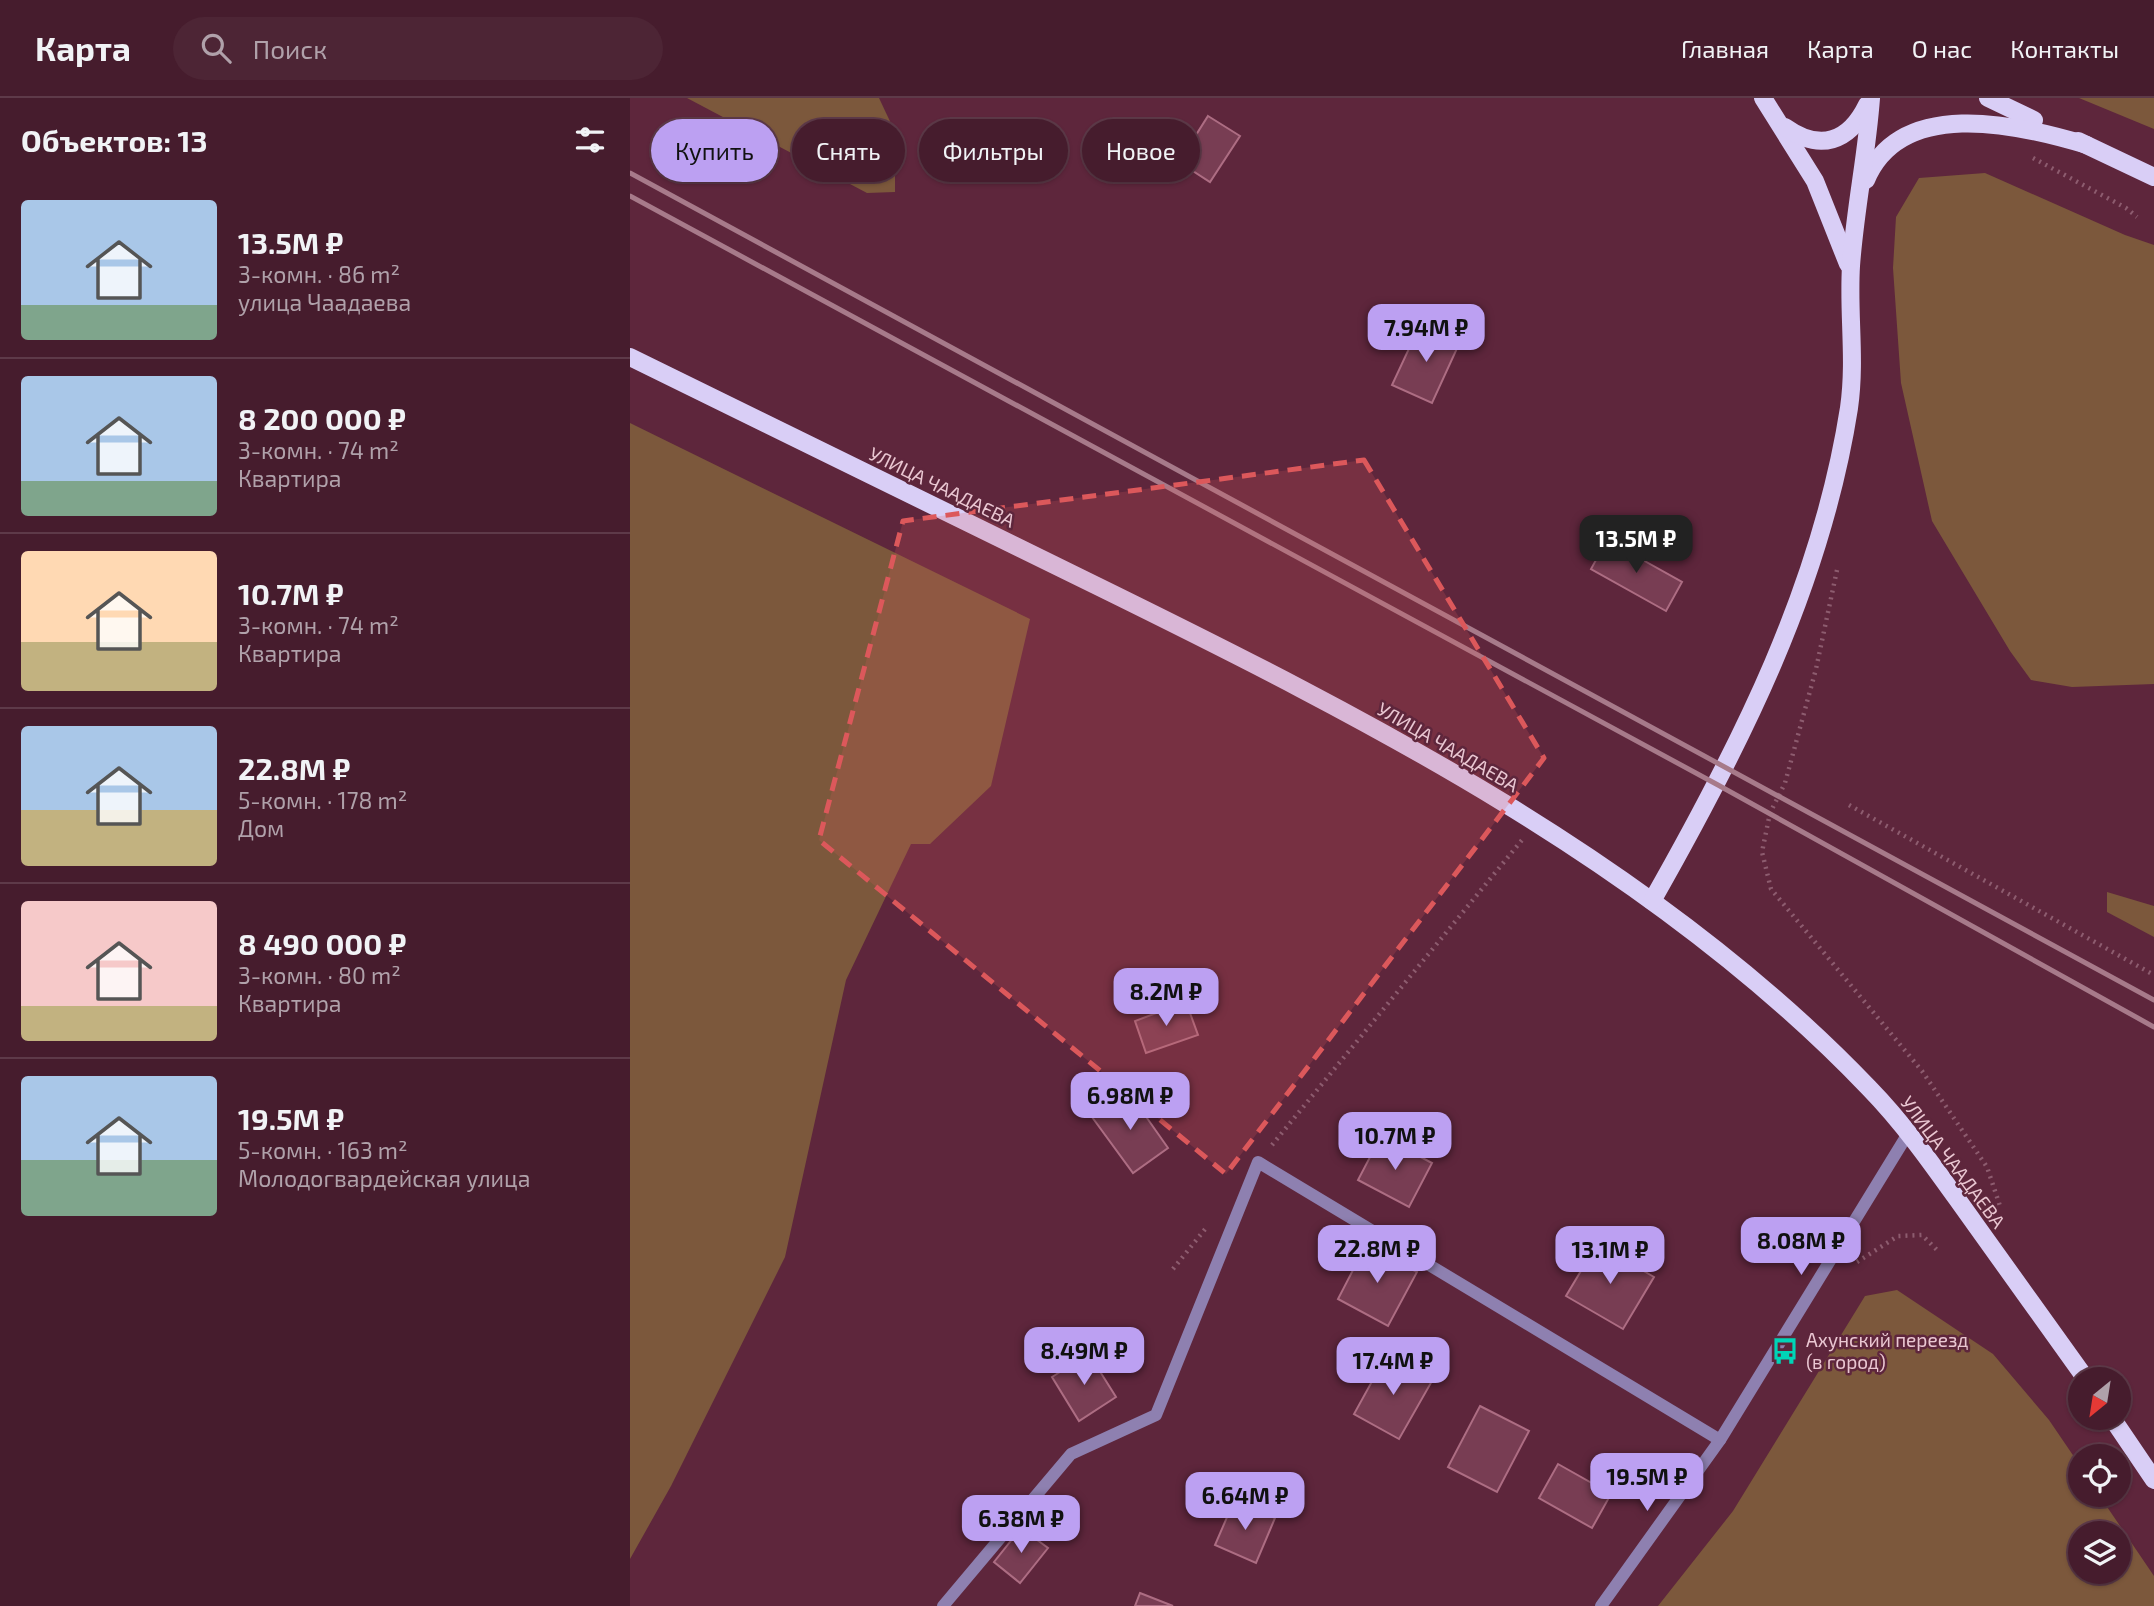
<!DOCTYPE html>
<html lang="ru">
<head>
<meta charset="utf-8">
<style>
	body { margin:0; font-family:"Exo 2",sans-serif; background:#4d2535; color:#f1f3f6; height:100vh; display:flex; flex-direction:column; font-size:26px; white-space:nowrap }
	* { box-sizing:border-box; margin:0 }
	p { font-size:23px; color:#b0a1aa }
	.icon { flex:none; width:38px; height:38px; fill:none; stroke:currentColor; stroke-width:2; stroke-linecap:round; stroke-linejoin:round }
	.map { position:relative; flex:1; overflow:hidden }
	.sheet { display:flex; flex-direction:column; background:#461c2d; width:630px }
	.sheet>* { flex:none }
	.top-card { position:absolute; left:21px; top:21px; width:665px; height:63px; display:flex; gap:14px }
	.needle { width:46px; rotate:210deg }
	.buttons { position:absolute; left:1438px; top:1269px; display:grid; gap:14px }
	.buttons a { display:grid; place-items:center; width:63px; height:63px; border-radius:50%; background:#461c2d; box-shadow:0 2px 5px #0004,0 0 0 2px #5e3a49; font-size:35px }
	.price { position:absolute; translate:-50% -60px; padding:0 16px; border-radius:14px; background:#bca0f2; color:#111; font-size:23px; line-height:46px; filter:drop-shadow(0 2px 4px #0008) }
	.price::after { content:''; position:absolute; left:50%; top:42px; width:21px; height:16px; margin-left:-10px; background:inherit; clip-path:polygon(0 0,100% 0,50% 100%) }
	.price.on { background:#222; color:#fff }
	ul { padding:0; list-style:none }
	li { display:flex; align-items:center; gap:21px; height:175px; padding:0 21px }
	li+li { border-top:2px solid #5e3a49 }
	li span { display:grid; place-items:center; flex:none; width:196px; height:140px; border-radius:7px; color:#555 }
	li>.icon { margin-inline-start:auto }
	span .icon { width:84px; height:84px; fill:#fffc; stroke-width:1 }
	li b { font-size:30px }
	h2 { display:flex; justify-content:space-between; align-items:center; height:84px; padding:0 21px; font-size:30px }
	.tag { padding:0 24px; border-radius:32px; background:#461c2d; box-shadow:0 2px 5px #0004,0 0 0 2px #5e3a49; font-size:24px; line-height:63px }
	.tag.on { background:#bca0f2; color:#111 }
	header { display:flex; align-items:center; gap:42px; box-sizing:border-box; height:98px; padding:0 35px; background:#461c2d; border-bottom:2px solid #5e3a49 }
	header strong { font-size:33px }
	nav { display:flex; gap:38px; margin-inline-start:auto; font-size:24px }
	.search { width:490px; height:63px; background:#4d2535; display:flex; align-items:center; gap:18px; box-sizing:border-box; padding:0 24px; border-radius:38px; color:#b0a1aa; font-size:26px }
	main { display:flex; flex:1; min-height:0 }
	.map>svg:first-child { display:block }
</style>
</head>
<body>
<header>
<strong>Карта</strong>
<div class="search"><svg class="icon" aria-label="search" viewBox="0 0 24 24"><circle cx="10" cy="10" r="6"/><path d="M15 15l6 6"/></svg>Поиск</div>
<nav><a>Главная</a><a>Карта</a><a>О нас</a><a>Контакты</a></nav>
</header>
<main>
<section class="sheet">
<h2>Объектов: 13<svg class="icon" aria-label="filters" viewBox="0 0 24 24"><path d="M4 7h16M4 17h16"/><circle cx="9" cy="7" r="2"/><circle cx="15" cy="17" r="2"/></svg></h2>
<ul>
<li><span style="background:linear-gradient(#a9c7e8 75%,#7fa58c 0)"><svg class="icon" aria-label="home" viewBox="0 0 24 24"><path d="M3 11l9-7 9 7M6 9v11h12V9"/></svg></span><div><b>13.5M ₽</b><p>3-комн. · 86 m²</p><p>улица Чаадаева</p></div></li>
<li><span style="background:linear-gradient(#a9c7e8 75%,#7fa58c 0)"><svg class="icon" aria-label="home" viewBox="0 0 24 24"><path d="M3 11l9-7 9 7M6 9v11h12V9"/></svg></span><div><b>8 200 000 ₽</b><p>3-комн. · 74 m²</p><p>Квартира</p></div></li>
<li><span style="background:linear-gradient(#ffd9b3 65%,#c2b280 0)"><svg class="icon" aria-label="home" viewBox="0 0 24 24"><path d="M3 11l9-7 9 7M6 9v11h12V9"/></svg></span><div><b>10.7M ₽</b><p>3-комн. · 74 m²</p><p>Квартира</p></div></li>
<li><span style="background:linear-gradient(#a9c7e8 60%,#c2b280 0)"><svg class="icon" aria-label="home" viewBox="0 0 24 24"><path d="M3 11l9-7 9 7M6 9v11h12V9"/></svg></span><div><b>22.8M ₽</b><p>5-комн. · 178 m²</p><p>Дом</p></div></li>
<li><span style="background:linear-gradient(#f6c9c9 75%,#c2b280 0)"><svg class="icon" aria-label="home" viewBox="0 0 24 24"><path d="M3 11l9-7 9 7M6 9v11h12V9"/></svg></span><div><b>8 490 000 ₽</b><p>3-комн. · 80 m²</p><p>Квартира</p></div></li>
<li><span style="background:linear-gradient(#a9c7e8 60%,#7fa58c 0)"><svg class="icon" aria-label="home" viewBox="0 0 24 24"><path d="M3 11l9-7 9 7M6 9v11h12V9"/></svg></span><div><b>19.5M ₽</b><p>5-комн. · 163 m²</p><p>Молодогвардейская улица</p></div></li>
</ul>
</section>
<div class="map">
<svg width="1524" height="1508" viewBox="0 0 1524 1508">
	<rect width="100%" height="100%" fill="#5e263c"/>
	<g fill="#7c583c" fill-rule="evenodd">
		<polygon points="57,0 249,0 265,34 265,94 237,95"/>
		<polygon points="1449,0 1524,0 1524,31"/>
		<polygon points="1355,75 1495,137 1524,147 1524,586 1442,589 1401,582 1380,553 1302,423 1271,285 1263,170 1266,119 1289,80"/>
		<polygon points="0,325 400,521 361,688 300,746 281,746 216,882 155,1159 41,1388 0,1461"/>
		<polygon points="1477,794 1524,808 1524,839 1477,814"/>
		<path d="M 1267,1192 L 1363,1256 L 1419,1322 L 1451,1369 L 1451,1396 L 1469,1397 L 1524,1478 L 1524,1508 L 1028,1508 L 1103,1413 L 1235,1198 ZM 1451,1435 L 1489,1435 L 1489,1474 L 1451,1474 Z"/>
	</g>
	<g fill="#783d53" stroke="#ad6d83" stroke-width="2">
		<polygon points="578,18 610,38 580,84 549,64"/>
		<polygon points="790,227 829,246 802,305 762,287"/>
		<polygon points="977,442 1052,484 1036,513 961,471"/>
		<polygon points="556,904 568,937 516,955 505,923"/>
		<polygon points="498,993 538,1050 503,1075 462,1019"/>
		<polygon points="751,1038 802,1065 779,1109 728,1082"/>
		<polygon points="967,1146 1024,1179 993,1231 936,1198"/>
		<polygon points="736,1147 787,1174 758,1228 708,1201"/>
		<polygon points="459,1256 486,1299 449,1323 422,1279"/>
		<polygon points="756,1258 802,1283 769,1341 724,1316"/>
		<polygon points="850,1308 899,1333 867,1394 818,1369"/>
		<polygon points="928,1366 981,1396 962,1430 909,1400"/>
		<polygon points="604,1403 645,1420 626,1465 585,1447"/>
		<polygon points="391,1430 418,1450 390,1485 364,1464"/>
		<polygon points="510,1495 543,1508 505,1508"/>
	</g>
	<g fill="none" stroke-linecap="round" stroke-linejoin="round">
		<g stroke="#8d5c6f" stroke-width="4.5" stroke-dasharray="2 5" stroke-linecap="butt">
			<polyline points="1403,60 1496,110 1507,119"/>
			<polyline points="1207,472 1186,571 1155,685 1140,715 1132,754 1141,791 1292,973 1357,1069 1370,1108"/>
			<polyline points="1219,707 1524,877"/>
			<polyline points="642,1047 892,742"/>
			<polyline points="1227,1164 1268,1138 1292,1137 1309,1154"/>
			<polyline points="543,1171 576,1130"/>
		</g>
		<g stroke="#8e80b0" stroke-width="12">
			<polyline points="313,1508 441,1356 526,1317 628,1064 1090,1342"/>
			<polyline points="971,1508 1090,1342 1279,1034"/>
		</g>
		<g stroke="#d9cef6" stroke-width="18">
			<polyline points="1133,0 1185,83 1218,166"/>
			<polyline points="1358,0 1404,22"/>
			<path d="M 1155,29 C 1190,54 1219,44 1237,7"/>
			<polyline points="1448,43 1524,79"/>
			<path d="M 1236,82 C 1270,0 1384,25 1457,47"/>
			<path d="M 0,259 C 155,335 310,411 465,487 C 738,621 1027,768 1239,990 C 1279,1031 1311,1079 1345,1126 C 1382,1178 1419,1229 1456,1281"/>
			<path d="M 1022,803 C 1110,648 1191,489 1219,310 C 1226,261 1218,216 1221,168 C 1225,111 1237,56 1241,0"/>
			<polyline points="1482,1320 1524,1382"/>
		</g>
		<g stroke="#a77a8a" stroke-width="5">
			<polyline points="0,75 1524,902"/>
			<polyline points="0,98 1088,687 1524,929"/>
		</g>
	</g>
	<path fill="#dc585b" fill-opacity="0.2" stroke="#dc585b" stroke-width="5" stroke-dasharray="14 9" stroke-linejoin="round" d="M 734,362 L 914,660 L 596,1076 L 189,742 L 273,423 Z"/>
	<defs>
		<symbol id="bus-bare" viewBox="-9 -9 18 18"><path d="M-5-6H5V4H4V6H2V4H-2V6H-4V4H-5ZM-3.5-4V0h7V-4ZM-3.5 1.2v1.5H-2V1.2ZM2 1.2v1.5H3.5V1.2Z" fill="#00d5b7" stroke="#5e263c" stroke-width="2.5" paint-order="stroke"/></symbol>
	</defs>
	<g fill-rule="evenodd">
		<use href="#bus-bare" x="1136" y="1234" width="38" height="38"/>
	</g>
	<g text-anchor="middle" stroke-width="5" stroke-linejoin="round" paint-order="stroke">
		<g font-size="19" fill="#eac7d2" stroke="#5e263c">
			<text transform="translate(312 389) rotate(26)" y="7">УЛИЦА ЧААДАЕВА</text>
			<text transform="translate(818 649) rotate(30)" y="7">УЛИЦА ЧААДАЕВА</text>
			<text transform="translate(1323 1064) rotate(53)" y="7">УЛИЦА ЧААДАЕВА</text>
		</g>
		<g font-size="19" fill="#eac7d2" stroke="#5e263c" text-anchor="start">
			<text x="1176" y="1249">Ахунский переезд<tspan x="1176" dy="22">(в город)</tspan></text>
		</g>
	</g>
</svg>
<div class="buttons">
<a><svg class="needle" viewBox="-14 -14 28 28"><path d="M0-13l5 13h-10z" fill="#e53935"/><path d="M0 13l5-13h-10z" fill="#b0a1aa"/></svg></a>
<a><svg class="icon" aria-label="locate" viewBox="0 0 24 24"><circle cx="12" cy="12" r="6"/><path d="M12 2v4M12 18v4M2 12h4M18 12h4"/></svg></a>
<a><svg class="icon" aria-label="layers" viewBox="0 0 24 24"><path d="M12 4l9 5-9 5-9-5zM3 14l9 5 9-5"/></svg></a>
</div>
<b class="price" style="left:796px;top:266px">7.94M ₽</b>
<b class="price on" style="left:1006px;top:477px">13.5M ₽</b>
<b class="price" style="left:536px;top:930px">8.2M ₽</b>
<b class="price" style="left:500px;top:1034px">6.98M ₽</b>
<b class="price" style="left:765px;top:1074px">10.7M ₽</b>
<b class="price" style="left:1171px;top:1179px">8.08M ₽</b>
<b class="price" style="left:747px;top:1187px">22.8M ₽</b>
<b class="price" style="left:980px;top:1188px">13.1M ₽</b>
<b class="price" style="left:454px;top:1289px">8.49M ₽</b>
<b class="price" style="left:763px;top:1299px">17.4M ₽</b>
<b class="price" style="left:1017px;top:1415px">19.5M ₽</b>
<b class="price" style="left:615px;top:1434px">6.64M ₽</b>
<b class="price" style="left:391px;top:1457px">6.38M ₽</b>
<div class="top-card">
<a class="tag on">Купить</a>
<a class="tag">Снять</a>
<a class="tag">Фильтры</a>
<a class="tag">Новое</a>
</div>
</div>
</main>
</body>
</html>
